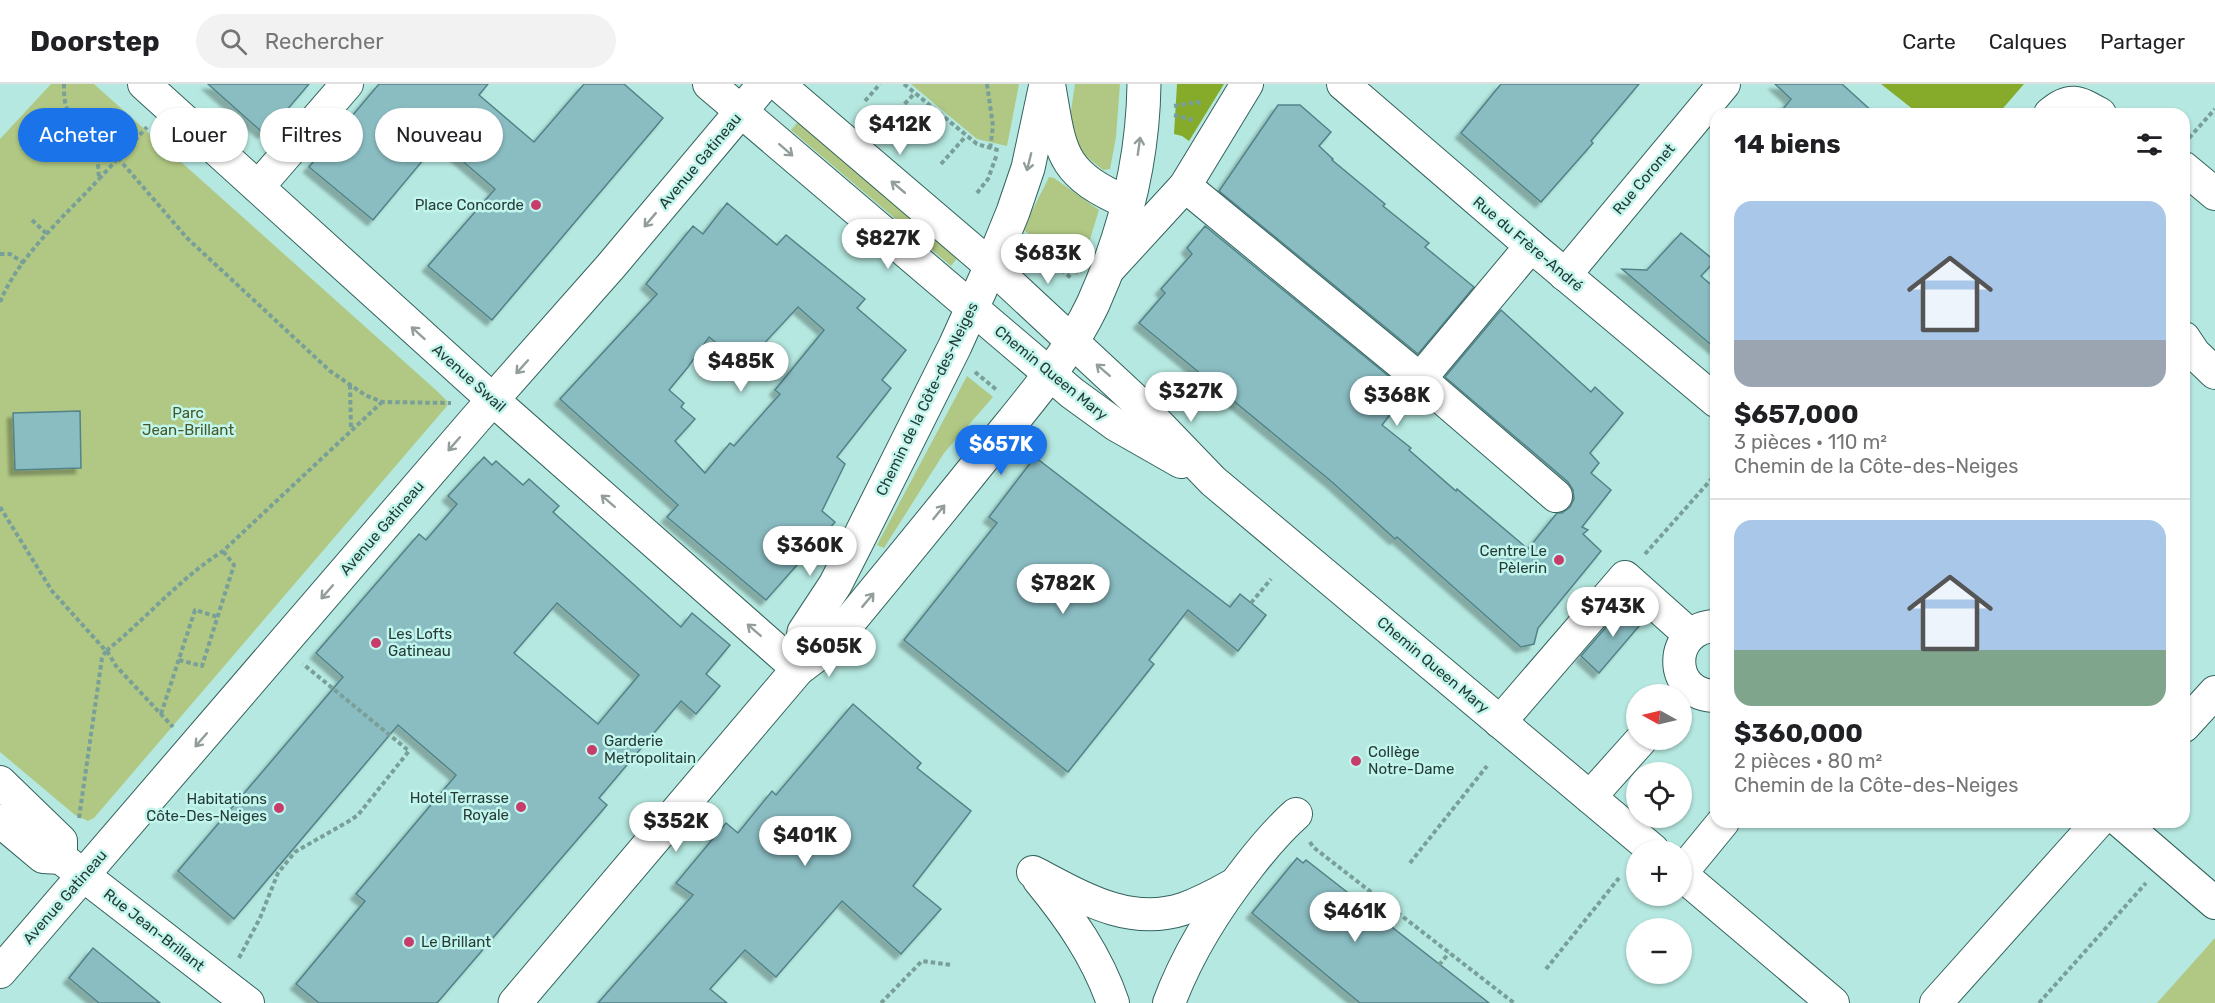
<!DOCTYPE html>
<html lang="fr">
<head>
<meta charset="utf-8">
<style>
	body { margin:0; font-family:Rubik,sans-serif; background:#f2f2f2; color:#202124; height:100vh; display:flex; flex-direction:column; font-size:22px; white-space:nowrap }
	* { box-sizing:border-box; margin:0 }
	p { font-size:20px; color:#757577 }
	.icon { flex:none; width:33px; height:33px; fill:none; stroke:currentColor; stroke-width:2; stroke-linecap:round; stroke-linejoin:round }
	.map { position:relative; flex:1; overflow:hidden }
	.panel { position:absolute; left:1710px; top:24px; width:480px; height:720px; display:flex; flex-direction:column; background:#fff; border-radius:18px; box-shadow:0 2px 4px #0004 }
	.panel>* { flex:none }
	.banner { position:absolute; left:18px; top:24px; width:570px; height:54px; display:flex; gap:12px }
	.needle { width:39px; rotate:278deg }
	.buttons { position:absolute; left:1626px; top:600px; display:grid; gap:12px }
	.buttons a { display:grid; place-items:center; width:66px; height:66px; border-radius:50%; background:#fff; box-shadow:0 2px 4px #0004; font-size:30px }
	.price { position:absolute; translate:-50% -51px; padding:0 14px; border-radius:21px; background:#fff; color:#222; font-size:20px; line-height:39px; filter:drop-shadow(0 2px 3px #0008) }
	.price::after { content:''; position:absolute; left:50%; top:36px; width:18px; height:14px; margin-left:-9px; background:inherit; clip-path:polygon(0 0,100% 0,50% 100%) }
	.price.active { background:#1a73e8; color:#fff }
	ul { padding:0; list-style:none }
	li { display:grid; align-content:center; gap:12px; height:318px; padding:0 24px }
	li+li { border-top:2px solid #e0e0e0 }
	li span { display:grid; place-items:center; height:186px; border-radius:18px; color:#555 }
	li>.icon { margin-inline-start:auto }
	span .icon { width:108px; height:108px; fill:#fffc; stroke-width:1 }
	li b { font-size:26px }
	h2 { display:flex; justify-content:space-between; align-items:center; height:72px; padding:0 24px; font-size:26px }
	.pill { padding:0 21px; border-radius:27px; background:#fff; box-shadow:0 2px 4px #0004; font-size:21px; line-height:54px }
	.pill.active { background:#1a73e8; color:#fff }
	header { display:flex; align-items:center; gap:36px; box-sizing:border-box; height:84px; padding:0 30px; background:#fff; border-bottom:2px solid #e0e0e0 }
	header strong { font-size:28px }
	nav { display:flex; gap:33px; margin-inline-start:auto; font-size:21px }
	.search { width:420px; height:54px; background:#f2f2f2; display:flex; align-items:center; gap:15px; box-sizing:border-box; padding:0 21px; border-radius:33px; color:#757577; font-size:22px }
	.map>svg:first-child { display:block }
</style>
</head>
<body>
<header>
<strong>Doorstep</strong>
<div class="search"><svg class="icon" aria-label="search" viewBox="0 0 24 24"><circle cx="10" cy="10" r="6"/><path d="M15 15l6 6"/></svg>Rechercher</div>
<nav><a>Carte</a><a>Calques</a><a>Partager</a></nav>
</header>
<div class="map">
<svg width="2215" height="919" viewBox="0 0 2215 919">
	<defs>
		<filter id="shadow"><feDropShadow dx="-5.5" dy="5.5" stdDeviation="1.5" flood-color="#0004"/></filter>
	</defs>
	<rect width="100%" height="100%" fill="#b5e8e0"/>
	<g fill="#b0c884">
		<polygon points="51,0 94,0 437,307 447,317 447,322 94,734 88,737 75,731 0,668 0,55"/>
		<polygon points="911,0 1019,0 1007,62 977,55"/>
		<polygon points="1075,0 1120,0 1116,53 1110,85 1103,86 1071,60 1068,47"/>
		<polygon points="798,38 958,173 951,182 791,46"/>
		<polygon points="1049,93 1054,94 1099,126 1085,171 1077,191 1023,145"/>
		<polygon points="967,292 993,313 944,369 884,464 877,461"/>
		<polygon points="2215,854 2215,919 2157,919"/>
	</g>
	<g fill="#86aa29">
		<polygon points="1177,0 1224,0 1189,57 1182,52 1174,50"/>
		<polygon points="1881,0 2024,0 1998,30 1919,30"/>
	</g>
	<g fill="#8abdc2" stroke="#528388" stroke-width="1.5" fill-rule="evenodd" filter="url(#shadow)">
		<polygon points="208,0 309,0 269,47 266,46 263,49"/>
		<polygon points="379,0 488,0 479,11 534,58 584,0 624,0 663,34 492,236 428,182 495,105 439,57 373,136 309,83"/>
		<polygon points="1501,0 1639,0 1591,57 1593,59 1541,118 1461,49"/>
		<polygon points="1775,0 1842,0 1875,30 1779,30 1791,15"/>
		<polygon points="1278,21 1300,21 1331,48 1319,62 1333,75 1332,76 1385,120 1383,122 1429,159 1425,163 1474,203 1418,270 1219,107"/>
		<path d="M 727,119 L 777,161 L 786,151 L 865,215 L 857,224 L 906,266 L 882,296 L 891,304 L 837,373 L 845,380 L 822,427 L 835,438 L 766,516 L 667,433 L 678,421 L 560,315 L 657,210 L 646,200 L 693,142 L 703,150 ZM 798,223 L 824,246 L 775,306 L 780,310 L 734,362 L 730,359 L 705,389 L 675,357 L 695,335 L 681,323 L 684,319 L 669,306 L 688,283 L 709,253 L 744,281 Z"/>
		<polygon points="1205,142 1408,308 1382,341 1411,364 1409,366 1456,407 1457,405 1528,465 1557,429 1562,429 1570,423 1574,415 1573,406 1568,398 1445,293 1501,226 1591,308 1595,303 1623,329 1590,369 1599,379 1591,389 1611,406 1582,443 1588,446 1583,450 1601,467 1538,544 1534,560 1521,563 1397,453 1395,455 1332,398 1139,239 1165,209 1161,205 1192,170 1187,164"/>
		<polygon points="1681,149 1715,177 1701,192 1716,205 1716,265 1622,185 1647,186"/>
		<polygon points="80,327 81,384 15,386 13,329"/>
		<path d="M 484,373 L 492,381 L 496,377 L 523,401 L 529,395 L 559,422 L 553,428 L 681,543 L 692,529 L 730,561 L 706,590 L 720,602 L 696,630 L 681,617 L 599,714 L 607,721 L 437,919 L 319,919 L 296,900 L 365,817 L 356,810 L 456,691 L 398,641 L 234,835 L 178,787 L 343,593 L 316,569 L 419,450 L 426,456 L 457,420 L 448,412 ZM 557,519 L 639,591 L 598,640 L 514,569 Z"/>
		<polygon points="1035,373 1230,523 1240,510 1266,531 1238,567 1188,526 1149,576 1154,580 1068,688 904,556 997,439 989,433"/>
		<polygon points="1627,519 1645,535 1599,589 1581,572"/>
		<polygon points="853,620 921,679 917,684 971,727 913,802 941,825 901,870 842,817 776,893 745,866 710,905 727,919 598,919 693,811 676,799 726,739 738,749 772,707 776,711"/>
		<polygon points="1297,774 1303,779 1306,776 1489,919 1360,919 1252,829"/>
		<polygon points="93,864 116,883 160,919 99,919 69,894"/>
	</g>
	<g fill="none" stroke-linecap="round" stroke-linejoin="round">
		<defs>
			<g id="minor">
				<polyline points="144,0 493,316 798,585"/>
				<polyline points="709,0 1072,309 1116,341 1181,378"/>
				<polyline points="778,0 991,182 1134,315 1213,397 1653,766"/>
				<path d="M 1049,0 C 1061,69 1059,89 1128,119"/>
				<polyline points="1343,0 1531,162 1716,317"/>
				<path d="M 2050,30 C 2070,12 2079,18 2100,30"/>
				<polyline points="2184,84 2215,110"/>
				<polyline points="1185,102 1420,295 1556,412"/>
				<polyline points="258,103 347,0"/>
				<polyline points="1107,187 1185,102 1247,0"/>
				<polyline points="1565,191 1724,0"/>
				<polyline points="2184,254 2194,269 2215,289"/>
				<polyline points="1420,295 1531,162"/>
				<path d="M 1716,542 C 1667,543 1667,612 1716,612"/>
				<polyline points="1500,638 1625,493 1690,551"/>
				<polyline points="2184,642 2215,608"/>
				<polyline points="0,698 61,757 61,774"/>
				<polyline points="1590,713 1641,656"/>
				<polyline points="0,737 43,773 61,774 248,919"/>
				<polyline points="2121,738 2215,819"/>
				<path d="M 1033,788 C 1080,812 1128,843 1183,825 C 1200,819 1217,810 1233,801"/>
				<polyline points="1682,788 1723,738"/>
				<polyline points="1682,791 1833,919"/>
				<path d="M 1039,796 C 1070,834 1097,872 1113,919"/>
				<polyline points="0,888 474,337 611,182 764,0"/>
				<path d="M 1169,919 C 1188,868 1216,824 1249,782 C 1263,764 1278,746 1296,730"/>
				<polyline points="1936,919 2098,738"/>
			</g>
			<g id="major">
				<polyline points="798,585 804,548 835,501 855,462 955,262 991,182 1013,128 1028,84 1046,0"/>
				<path d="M 515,919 L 798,585 L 830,561 C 884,496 938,430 991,364 C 1027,319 1068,273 1093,220 C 1124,151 1143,75 1144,0"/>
			</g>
		</defs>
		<use href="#minor" stroke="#34635d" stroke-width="34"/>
		<use href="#major" stroke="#34635d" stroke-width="35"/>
		<g stroke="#799f99" stroke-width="4" stroke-dasharray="4.5 3" stroke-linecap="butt">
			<path d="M 64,0 C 63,38 77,30 92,57 C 98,69 98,83 99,95 L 147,43"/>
			<polyline points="904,0 977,60 1001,67"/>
			<polyline points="987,0 993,42 990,65"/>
			<polyline points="865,17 880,0"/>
			<polyline points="1174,22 1198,18 1202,20"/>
			<polyline points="1174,31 1193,36"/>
			<polyline points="889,36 915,9"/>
			<polyline points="2189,54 2215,25"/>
			<polyline points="916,59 939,30"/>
			<polyline points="118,74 187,154 330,287 365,311 382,318 451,319"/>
			<polyline points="941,80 966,52"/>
			<polyline points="977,109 988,95 997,70"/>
			<polyline points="32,136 48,151"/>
			<polyline points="1033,161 1071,194"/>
			<polyline points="0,170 10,170 24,179"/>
			<path d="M 0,218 C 20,170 65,132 99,95"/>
			<polyline points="975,288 998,307"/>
			<polyline points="350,301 351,346"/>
			<path d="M 0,423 L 52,507 L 106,567 C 146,535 180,494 223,467 L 382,318"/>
			<polyline points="1645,470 1716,390"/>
			<polyline points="1251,519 1271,495"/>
			<polyline points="107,567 116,582 173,643"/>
			<polyline points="179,576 202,582 234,481 223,467"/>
			<polyline points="161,630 195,526 218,533"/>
			<polyline points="79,734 102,574 106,567"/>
			<polyline points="1310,758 1313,763 1514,919"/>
			<polyline points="1410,779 1487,682"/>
			<polyline points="1372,828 1381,817"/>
			<polyline points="239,874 260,834 278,789 295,768 349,737 358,731 409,667 303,580"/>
			<polyline points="1439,881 1449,869"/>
			<polyline points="1546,885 1619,794"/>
			<polyline points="881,919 922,877 952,881"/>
			<polyline points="2039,919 2146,799"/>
		</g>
		<use href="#minor" stroke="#fff" stroke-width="32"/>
		<use href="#major" stroke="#fff" stroke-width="33"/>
	</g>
	<defs><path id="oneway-shaft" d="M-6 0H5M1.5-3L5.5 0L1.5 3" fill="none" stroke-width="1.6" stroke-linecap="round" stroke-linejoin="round" transform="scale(1.5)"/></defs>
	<g stroke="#929d9c">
		<use href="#oneway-shaft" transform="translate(1139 62) rotate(-82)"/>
		<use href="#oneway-shaft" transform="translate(786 66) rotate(41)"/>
		<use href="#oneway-shaft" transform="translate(1029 78) rotate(104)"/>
		<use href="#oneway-shaft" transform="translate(898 103) rotate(-140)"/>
		<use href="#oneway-shaft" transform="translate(650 136) rotate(130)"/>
		<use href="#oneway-shaft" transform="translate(418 249) rotate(-138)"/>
		<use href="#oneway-shaft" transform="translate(522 283) rotate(132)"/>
		<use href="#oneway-shaft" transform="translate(1103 286) rotate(-139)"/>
		<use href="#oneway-shaft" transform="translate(454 360) rotate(131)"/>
		<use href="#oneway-shaft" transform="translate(608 417) rotate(-139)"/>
		<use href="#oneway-shaft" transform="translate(939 428) rotate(-51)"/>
		<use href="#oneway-shaft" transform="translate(327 508) rotate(131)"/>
		<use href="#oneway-shaft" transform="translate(868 516) rotate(-50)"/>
		<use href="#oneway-shaft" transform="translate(754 546) rotate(-139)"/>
		<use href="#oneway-shaft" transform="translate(201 656) rotate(131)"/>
	</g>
	<g fill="#c83c6b" stroke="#c2f6ed" stroke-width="2">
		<circle cx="536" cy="121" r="6"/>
		<circle cx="1559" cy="476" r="6"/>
		<circle cx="376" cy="559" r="6"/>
		<circle cx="592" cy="666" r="6"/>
		<circle cx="1356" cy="677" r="6"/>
		<circle cx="521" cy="723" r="6"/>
		<circle cx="279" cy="724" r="6"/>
		<circle cx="409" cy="858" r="6"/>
	</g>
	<g text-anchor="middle" stroke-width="5" stroke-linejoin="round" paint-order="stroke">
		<g font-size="15" fill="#263b38" stroke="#c2f6ed">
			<text transform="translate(700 77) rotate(-50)" y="5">Avenue Gatineau</text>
			<text transform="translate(1644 95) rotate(-50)" y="5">Rue Coronet</text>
			<text transform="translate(1528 160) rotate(40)" y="5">Rue du Frère-André</text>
			<text transform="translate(1051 289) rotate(39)" y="5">Chemin Queen Mary</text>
			<text transform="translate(469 294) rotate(42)" y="5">Avenue Swail</text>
			<text transform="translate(927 315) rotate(-64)" y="5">Chemin de la Côte-des-Neiges</text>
			<text transform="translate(382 444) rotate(-49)" y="5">Avenue Gatineau</text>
			<text transform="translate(1433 581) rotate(40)" y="5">Chemin Queen Mary</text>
			<text transform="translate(65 813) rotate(-49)" y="5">Avenue Gatineau</text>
			<text transform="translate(154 846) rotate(38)" y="5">Rue Jean-Brillant</text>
		</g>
		<g font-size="15" fill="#263b38" stroke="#c2f6ed" text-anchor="end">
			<text x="524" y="126">Place Concorde</text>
			<text x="1547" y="472">Centre Le<tspan x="1547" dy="17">Pèlerin</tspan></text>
			<text x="388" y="555" text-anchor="start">Les Lofts<tspan x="388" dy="17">Gatineau</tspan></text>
			<text x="604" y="662" text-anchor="start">Garderie<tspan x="604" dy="17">Metropolitain</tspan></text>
			<text x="1368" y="673" text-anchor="start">Collège<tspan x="1368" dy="17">Notre-Dame</tspan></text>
			<text x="509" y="719">Hotel Terrasse<tspan x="509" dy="17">Royale</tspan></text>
			<text x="267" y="720">Habitations<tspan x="267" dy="17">Côte-Des-Neiges</tspan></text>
			<text x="421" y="863" text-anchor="start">Le Brillant</text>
		</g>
		<g font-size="15" fill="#475726" stroke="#c2f6ed">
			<text x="188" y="334">Parc<tspan x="188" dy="17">Jean-Brillant</tspan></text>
		</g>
	</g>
</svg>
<div class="buttons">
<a><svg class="needle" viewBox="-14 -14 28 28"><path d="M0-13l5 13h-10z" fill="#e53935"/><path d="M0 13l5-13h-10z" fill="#757577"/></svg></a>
<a><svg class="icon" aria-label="locate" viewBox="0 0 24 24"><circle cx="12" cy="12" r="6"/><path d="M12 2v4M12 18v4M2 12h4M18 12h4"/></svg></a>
<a>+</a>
<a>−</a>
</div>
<b class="price" style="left:900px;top:72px">$412K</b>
<b class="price" style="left:888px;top:186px">$827K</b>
<b class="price" style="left:1048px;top:201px">$683K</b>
<b class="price" style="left:741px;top:309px">$485K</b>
<b class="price" style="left:1191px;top:339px">$327K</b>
<b class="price" style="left:1397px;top:343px">$368K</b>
<b class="price active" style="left:1001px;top:392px">$657K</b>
<b class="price" style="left:810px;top:493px">$360K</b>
<b class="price" style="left:1063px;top:531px">$782K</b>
<b class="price" style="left:1613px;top:554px">$743K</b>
<b class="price" style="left:829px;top:594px">$605K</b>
<b class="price" style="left:676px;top:769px">$352K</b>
<b class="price" style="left:805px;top:783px">$401K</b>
<b class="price" style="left:1355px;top:859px">$461K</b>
<div class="banner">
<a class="pill active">Acheter</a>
<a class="pill">Louer</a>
<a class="pill">Filtres</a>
<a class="pill">Nouveau</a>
</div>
<section class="panel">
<h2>14 biens<svg class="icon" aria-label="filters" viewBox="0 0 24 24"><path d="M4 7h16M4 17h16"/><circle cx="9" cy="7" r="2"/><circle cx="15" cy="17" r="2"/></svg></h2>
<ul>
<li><span style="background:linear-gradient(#a9c7e8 75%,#9aa5b1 0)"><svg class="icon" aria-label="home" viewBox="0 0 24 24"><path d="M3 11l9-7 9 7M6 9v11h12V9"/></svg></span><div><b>$657,000</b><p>3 pièces · 110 m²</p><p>Chemin de la Côte-des-Neiges</p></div></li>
<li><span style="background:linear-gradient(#a9c7e8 70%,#7fa58c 0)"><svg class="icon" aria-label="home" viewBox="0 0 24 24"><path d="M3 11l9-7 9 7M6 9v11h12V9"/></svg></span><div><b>$360,000</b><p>2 pièces · 80 m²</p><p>Chemin de la Côte-des-Neiges</p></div></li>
</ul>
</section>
</div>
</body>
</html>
